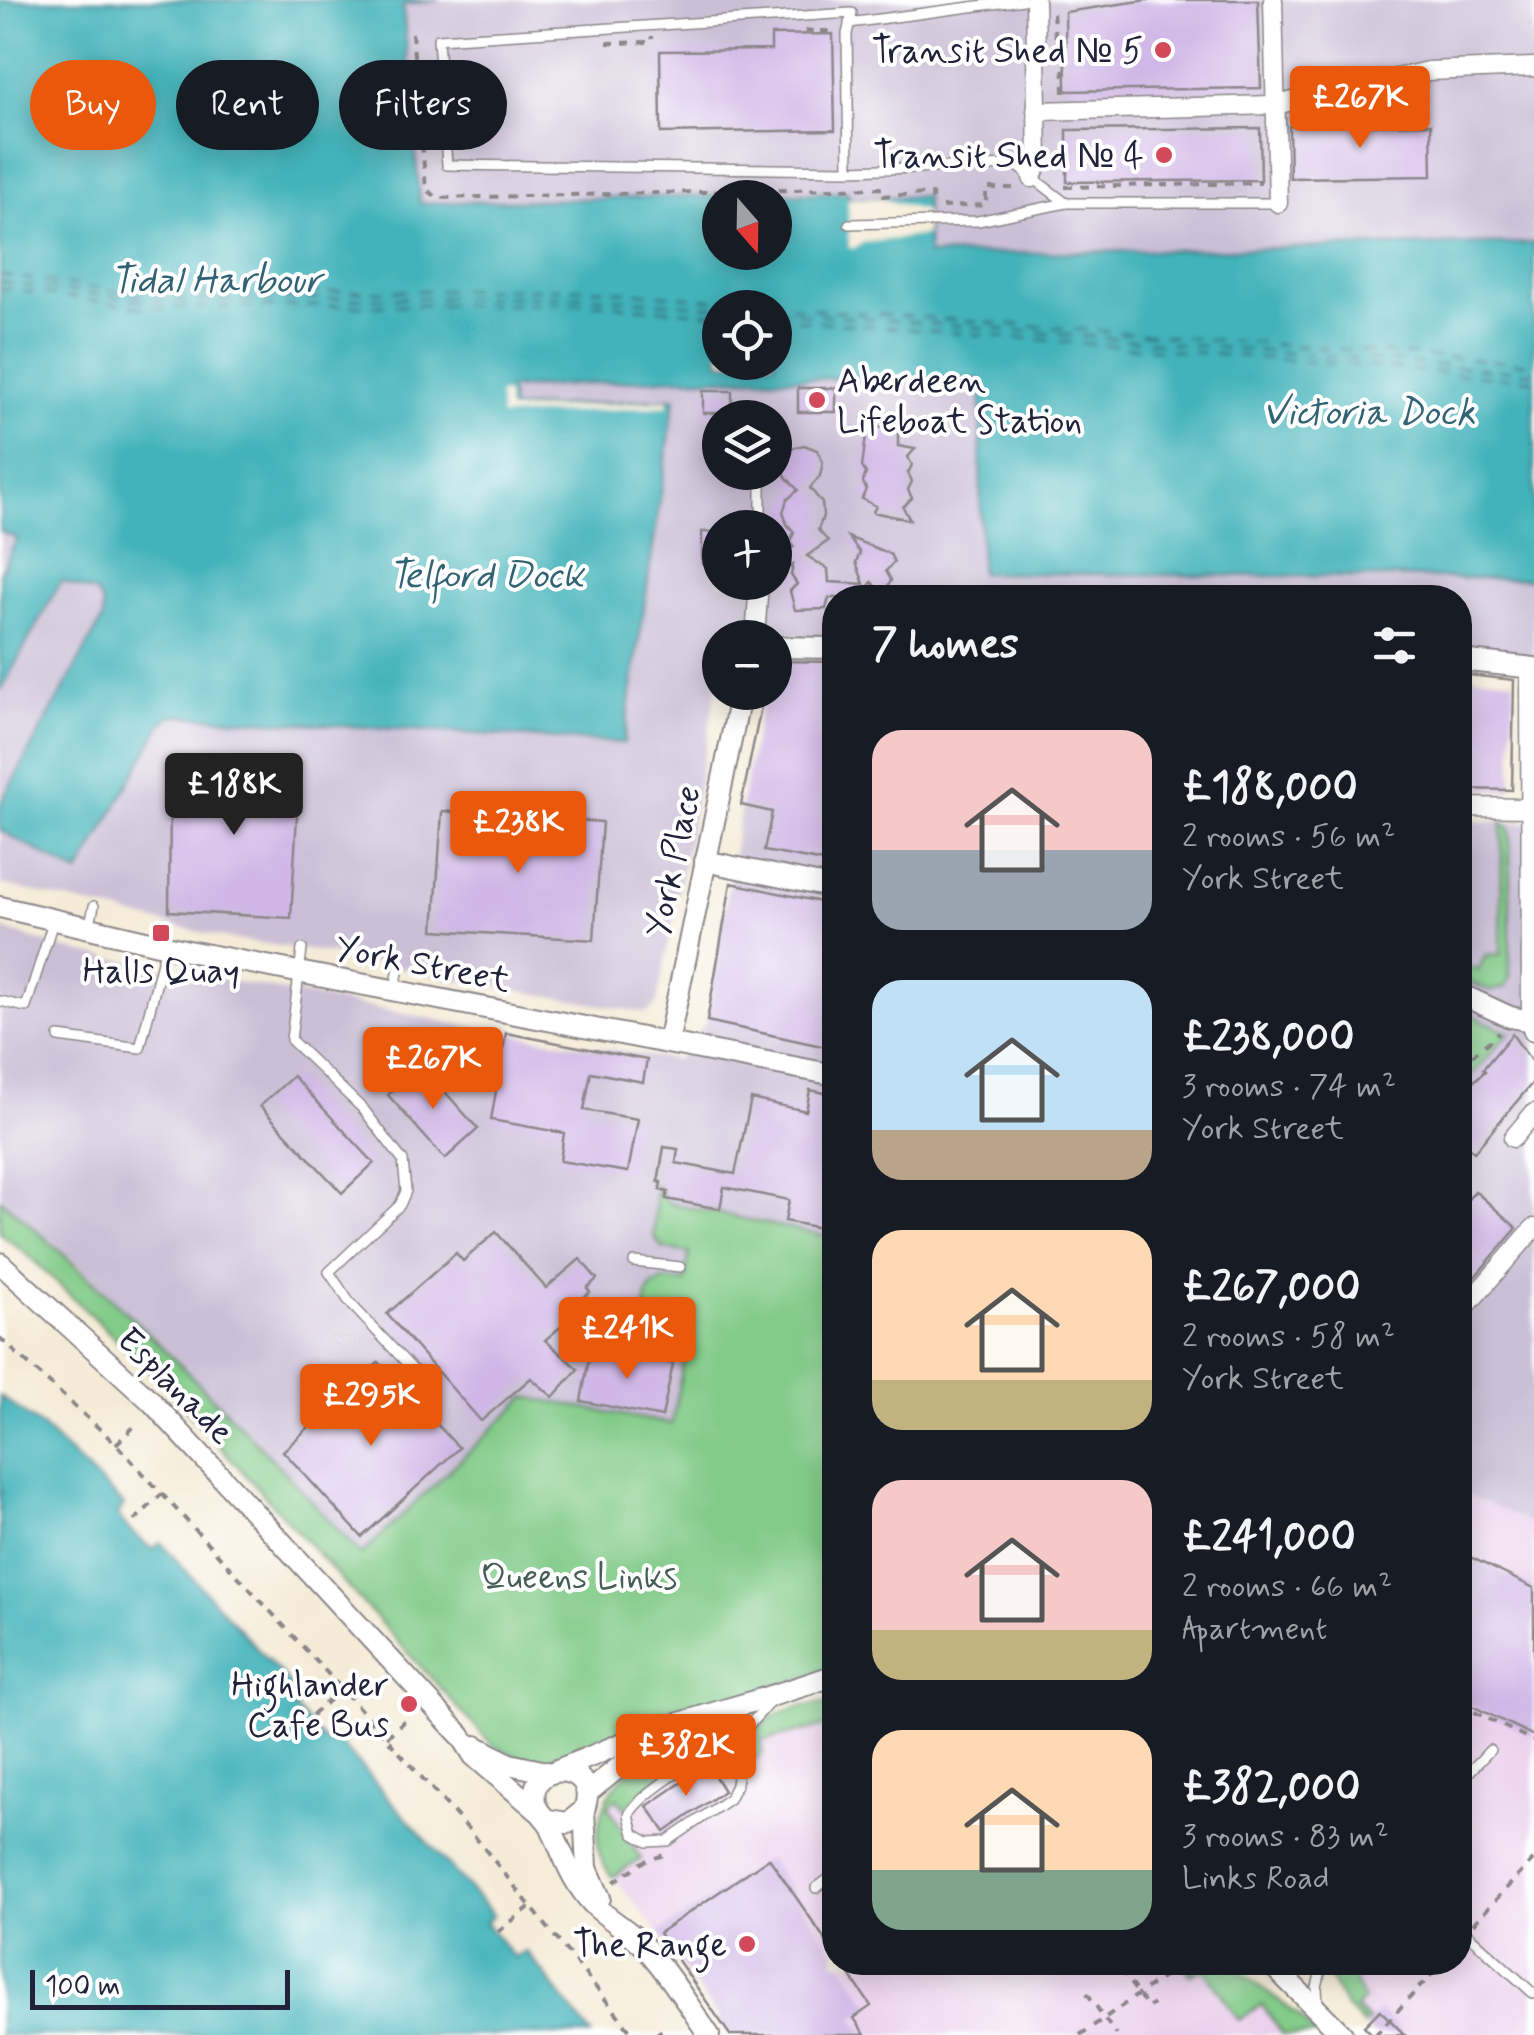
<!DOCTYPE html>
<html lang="en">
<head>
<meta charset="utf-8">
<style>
	body { margin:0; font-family:Mynerve,sans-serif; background:#20242c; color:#f1f3f6; height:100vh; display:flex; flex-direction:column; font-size:38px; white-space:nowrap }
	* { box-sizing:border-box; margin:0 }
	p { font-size:32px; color:#9ea1a6 }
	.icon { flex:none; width:55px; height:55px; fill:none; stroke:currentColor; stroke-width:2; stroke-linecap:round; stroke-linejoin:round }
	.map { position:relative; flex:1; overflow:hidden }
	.panel { position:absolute; left:822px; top:585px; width:650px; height:1390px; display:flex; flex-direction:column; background:#171b24; border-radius:40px; box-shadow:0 5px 25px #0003 }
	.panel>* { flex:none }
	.hud { position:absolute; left:30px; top:60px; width:642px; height:90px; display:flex; gap:20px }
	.needle { width:65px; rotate:160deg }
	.buttons { position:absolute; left:702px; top:180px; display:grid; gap:20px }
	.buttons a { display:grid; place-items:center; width:90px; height:90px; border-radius:50%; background:#171b24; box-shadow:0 5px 25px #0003; font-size:50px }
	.scale { position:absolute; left:30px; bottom:25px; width:260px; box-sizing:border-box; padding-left:10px; border:5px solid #22223b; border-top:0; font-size:28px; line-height:35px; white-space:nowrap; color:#22223b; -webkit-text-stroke:8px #fff; paint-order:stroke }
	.price { position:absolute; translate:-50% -85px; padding:0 22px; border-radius:10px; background:#ea580c; color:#fff; font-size:32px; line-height:65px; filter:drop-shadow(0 2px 5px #0008) }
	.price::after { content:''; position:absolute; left:50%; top:60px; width:30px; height:22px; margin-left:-15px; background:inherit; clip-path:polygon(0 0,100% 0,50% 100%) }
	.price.selected { background:#222; color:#fff }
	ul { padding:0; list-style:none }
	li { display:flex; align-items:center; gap:30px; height:250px; padding:0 50px }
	li span { display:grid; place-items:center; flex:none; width:280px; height:200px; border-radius:30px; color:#555 }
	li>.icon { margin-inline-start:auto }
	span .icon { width:120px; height:120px; fill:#fffc; stroke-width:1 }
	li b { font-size:42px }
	h2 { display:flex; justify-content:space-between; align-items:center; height:120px; padding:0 50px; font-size:42px }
	.tag { padding:0 35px; border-radius:45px; background:#171b24; box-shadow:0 5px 25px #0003; font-size:35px; line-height:90px }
	.tag.selected { background:#ea580c; color:#fff }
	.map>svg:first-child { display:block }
</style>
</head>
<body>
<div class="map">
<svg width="1534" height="2035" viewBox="0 0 1534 2035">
	<rect width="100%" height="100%" fill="#fff"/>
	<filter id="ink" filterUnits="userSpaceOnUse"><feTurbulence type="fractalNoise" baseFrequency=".01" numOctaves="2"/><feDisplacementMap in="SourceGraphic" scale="20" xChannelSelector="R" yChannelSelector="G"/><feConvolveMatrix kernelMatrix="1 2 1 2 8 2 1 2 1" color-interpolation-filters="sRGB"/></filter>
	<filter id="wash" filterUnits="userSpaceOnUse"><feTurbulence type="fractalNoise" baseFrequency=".0048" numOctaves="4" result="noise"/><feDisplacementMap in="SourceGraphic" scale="40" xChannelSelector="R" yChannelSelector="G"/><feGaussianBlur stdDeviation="2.25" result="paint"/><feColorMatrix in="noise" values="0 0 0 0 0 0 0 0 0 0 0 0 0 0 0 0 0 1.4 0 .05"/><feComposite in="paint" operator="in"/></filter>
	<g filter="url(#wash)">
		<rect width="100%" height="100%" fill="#f5ecd8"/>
		<g fill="#ebd1ec">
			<polygon points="1460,1491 1534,1525 1534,2035 1373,2035 1344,2005 1330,1979 1313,1963 1460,1962"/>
			<polygon points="824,1703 835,1706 835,1962 1229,1963 1298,2015 1317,2035 730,2035 659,1933 601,1863 597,1836 604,1803 661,1749 805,1704"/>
		</g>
		<g fill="#cbbfd6" fill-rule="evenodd">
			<path d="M 0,0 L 1534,0 L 1534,658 L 1460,649 L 1460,598 L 835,598 L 835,637 L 728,634 L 720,638 L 720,671 L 657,1003 L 647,1013 L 453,979 L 342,955 L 229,939 L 0,884 ZM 720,198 L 775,198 L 775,252 L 720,252 ZM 720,308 L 775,308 L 775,362 L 720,362 ZM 720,418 L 775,418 L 775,472 L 720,472 ZM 720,528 L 775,528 L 775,582 L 720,582 Z"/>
			<polygon points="775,660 835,661 835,1238 668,1203 656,1187 654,1237 666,1250 689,1252 685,1282 663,1280 650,1291 642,1334 687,1342 672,1424 526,1397 361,1555 263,1448 172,1355 74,1261 0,1199 0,928 68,950 506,1033 677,1060 707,1021 741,805 764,693 775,692"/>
			<polygon points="1460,821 1534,822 1534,1525 1460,1491"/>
		</g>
		<g fill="#82cb88" stroke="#527662" stroke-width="2.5">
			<polygon points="1502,821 1510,829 1510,977 1506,987 1492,991 1460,979 1460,965 1479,970 1485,955 1501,954"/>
			<polygon points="1460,1009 1509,1033 1460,1089"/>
			<path d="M 656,1186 L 668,1203 L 835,1238 L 835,1668 L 554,1761 L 527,1761 L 493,1746 L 160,1381 L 30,1257 L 0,1233 L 0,1199 C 130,1309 247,1430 361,1555 L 526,1397 L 672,1424 L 687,1342 L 641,1333 L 647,1296 L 652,1287 L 663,1280 L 685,1282 L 689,1253 L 663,1248 L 654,1237 Z"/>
			<path d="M 824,1703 L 835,1706 L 835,1724 L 761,1741 L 763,1754 L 754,1759 C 736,1720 794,1705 824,1703 Z"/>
			<path d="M 711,1734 L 728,1751 L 726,1755 L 683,1762 L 624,1808 L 617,1799 L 608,1806 L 641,1859 L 612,1877 C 597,1858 595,1842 600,1819 C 612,1768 663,1743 711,1734 Z"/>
			<polygon points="1193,1963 1229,1963 1298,2015 1317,2035 1283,2035 1262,2005 1239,2020 1204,1969 1191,1974 1186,1967"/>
			<polygon points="1336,1963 1355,1963 1354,1980 1363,1999 1355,2008 1369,2022 1364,2026 1344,2005 1330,1979"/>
		</g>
		<g fill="#43b3ba" stroke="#326a7a" stroke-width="2.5" fill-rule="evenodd">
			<path d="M 0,0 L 438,0 L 403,5 L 420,203 L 848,192 L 849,199 L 925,196 L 928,255 L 1534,243 L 1534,579 L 980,573 L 981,379 L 674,378 L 509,389 L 511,409 L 675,398 L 624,743 L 171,715 L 163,722 L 79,874 L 0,830 L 0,804 L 103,618 L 102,604 L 96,593 L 61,581 L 0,692 L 0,573 L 17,539 L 0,531 ZM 720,198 L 775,198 L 775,252 L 720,252 ZM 720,308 L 775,308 L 775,362 L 720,362 Z"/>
			<polygon points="0,1396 41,1426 124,1505 117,1514 130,1531 152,1549 161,1543 304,1700 295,1708 327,1744 335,1738 493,1915 486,1923 514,1958 526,1951 592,2035 0,2035"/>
		</g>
		<g fill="#f5ecd8">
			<polygon points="879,198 925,211 926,235 862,243 856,248 849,248 848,199"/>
			<polygon points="499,394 506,394 508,411 668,400 668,406 501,417"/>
		</g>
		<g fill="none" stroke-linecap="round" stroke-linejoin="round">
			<g stroke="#316374" stroke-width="2.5" stroke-dasharray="12 10" stroke-linecap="butt">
				<polyline points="0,275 143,295 587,288 849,312 1534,364"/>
				<polyline points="0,282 144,301 588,296 733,308"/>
				<polyline points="0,288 144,308 589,303 720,314"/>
				<polyline points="775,311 1534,373"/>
				<polyline points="775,318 1534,380"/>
			</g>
		</g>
		<g id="blocks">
			<g fill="#d0b7e6">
				<polygon points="1147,0 1258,0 1261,88 1066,91 1065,12"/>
				<polygon points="833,34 835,130 661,133 660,51 771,50 771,35"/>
				<polygon points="1431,124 1432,176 1290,178 1289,126"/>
				<polygon points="1260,128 1261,180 1067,182 1067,130"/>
				<rect x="798" y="388" width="38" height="24"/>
				<rect x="703" y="391" width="29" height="22"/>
				<polygon points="898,427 898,446 915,449 908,457 912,465 908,473 912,481 908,490 912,498 903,507 910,520 873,512 876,506 862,499 866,489 863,482 866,473 862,467 867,428"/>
				<polygon points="804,445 817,450 823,462 820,476 810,488 822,503 823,516 818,530 828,541 807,556 828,569 829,582 864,584 856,562 860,553 848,537 890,554 894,562 886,571 891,580 882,597 872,582 860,598 829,598 826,609 795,610 790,591 797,584 791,575 793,565 785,571 790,558 776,538 794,548 790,542 794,532 787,524 783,512 787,500 798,490 786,477 782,465 791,448"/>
				<rect x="702" y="532" width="18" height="32"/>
				<polygon points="775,661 835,662 835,864 764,851 772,812 741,805 764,692 775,692"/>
				<polygon points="1460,674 1514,680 1512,790 1460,789"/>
				<polygon points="192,756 300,764 291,918 169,911 170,797"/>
				<polygon points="442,811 602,822 594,940 434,930"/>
				<polygon points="731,883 835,905 835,1049 707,1021"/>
				<polygon points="506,1033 647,1060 643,1082 591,1072 584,1110 638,1119 628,1172 560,1161 564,1133 491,1120"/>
				<polygon points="1512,1034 1534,1065 1534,1081 1474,1152 1460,1140 1460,1094 1485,1071 1483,1069"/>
				<polygon points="421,1065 478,1129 445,1159 388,1095"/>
				<polygon points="293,1076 374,1163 342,1193 260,1106"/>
				<polygon points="810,1090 835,1095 835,1231 785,1221 789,1200 724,1187 720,1209 666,1199 668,1192 660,1190 661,1182 658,1182 664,1147 678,1149 676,1163 735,1174 751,1099 806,1111"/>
				<polygon points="1475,1191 1517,1228 1460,1294 1460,1209"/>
				<polygon points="496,1232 546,1288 580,1259 597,1279 587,1288 590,1292 579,1301 584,1307 545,1340 578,1369 553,1397 531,1378 481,1421 387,1314 456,1253 463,1261"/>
				<polygon points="591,1348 673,1364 662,1417 581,1401"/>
				<polygon points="379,1362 459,1448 362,1537 283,1451"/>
				<polygon points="1460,1552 1534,1588 1534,1736 1460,1700"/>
				<polygon points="710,1768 724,1791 665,1832 647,1806 697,1772"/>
				<polygon points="769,1858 835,1954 835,1962 841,1962 871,2006 854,2018 865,2035 730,2035 659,1933"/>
				<polygon points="1380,2010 1405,2035 1373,2035 1364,2026"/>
			</g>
		</g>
	</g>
	<g filter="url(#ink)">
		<use href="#blocks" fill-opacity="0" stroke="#8c878a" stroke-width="2.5"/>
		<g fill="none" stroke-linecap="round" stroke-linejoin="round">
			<defs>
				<g id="service">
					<polyline points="849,23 1023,0"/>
					<polyline points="849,170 847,34 852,13 438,39 447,165 849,170 1016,165 1066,203 1278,203"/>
					<polyline points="849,224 978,221 1066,203"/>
					<polyline points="761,528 761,472"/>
					<polyline points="89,928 94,906"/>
					<polyline points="302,949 291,1040 364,1110 403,1161 406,1191 400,1205 329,1272 350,1303 417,1374"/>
					<polyline points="395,989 399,967"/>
					<polyline points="0,1001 26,1007 53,922"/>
					<polyline points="59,1037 140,1048 166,946"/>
					<polyline points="634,1262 680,1267"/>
					<polyline points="705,1720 725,1732 737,1750"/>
					<path d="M 737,1761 C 727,1761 715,1758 705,1760 C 687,1763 636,1799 629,1815 L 634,1834 L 648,1842 L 668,1841 L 729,1799 L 736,1785 L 742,1733 L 769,1703"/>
					<polyline points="1460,1782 1490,1750"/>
					<polyline points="816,1888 835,1874"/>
					<polyline points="1460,1927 1534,1994"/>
					<polyline points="1285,1978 1300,1962"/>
					<polyline points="1318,2004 1317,1987 1323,1962"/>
				</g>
				<g id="minor">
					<polyline points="1273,0 1278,203"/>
					<polyline points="1036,111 1275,105 1428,71 1534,67"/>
					<polyline points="1032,178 1038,162 1035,0"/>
					<polyline points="755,638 759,582"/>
					<polyline points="1530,668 1531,1021"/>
					<polyline points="1460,807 1530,808"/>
					<polyline points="1513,1138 1534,1113"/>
					<polyline points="1460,1313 1534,1228"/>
				</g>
				<g id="tertiary">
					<polyline points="775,647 835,648"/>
					<polyline points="1460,660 1534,668"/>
					<polyline points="705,861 835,888"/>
					<polyline points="0,907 188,951 835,1075"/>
					<polyline points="1460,994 1510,1017 1531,1021 1534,1031"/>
					<polyline points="668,1043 741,692"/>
					<polyline points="0,1263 151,1401 462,1737 474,1756 538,1811"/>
					<polyline points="476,1746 509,1764 551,1773"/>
					<path d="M 557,1770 C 586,1759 614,1746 643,1735 C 707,1713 772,1698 835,1675"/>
					<polyline points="587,1793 649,1743"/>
					<polyline points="584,1810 587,1868 600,1898"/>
					<path d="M 548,1820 L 568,1823 L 584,1810 C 602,1761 527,1759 535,1802 C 537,1813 546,1817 551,1827 C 563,1855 574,1887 597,1908 C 614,1923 635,1934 650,1953 C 672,1978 690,2008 709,2035"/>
					<polyline points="1269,1962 1343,2035"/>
				</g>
			</defs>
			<use href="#service" stroke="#8c878a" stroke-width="12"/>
			<use href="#minor" stroke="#8c878a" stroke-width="21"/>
			<use href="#tertiary" stroke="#8c878a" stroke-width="24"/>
			<g stroke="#8c878a" stroke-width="4" stroke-dasharray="8 8" stroke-linecap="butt">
				<polyline points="1053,13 1055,35 1063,35 1064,94"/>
				<polyline points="805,31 835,31"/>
				<polyline points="412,33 426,189 438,198 880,188 880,196 932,194 933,208"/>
				<polyline points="607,43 652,42 652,36"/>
				<polyline points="1292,122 1350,118 1351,106"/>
				<polyline points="1065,187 1261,183"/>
				<polyline points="942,207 986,205 986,188 1021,188"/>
				<polyline points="1460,1066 1499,1033"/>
				<polyline points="0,1338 116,1444 342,1689 471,1832 634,2035"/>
				<polyline points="116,1444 139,1422"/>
				<polyline points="134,1521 162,1494"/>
				<polyline points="1460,1705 1534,1741"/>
				<polyline points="312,1715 342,1689"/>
				<polyline points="387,1737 409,1716"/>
				<polyline points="614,1882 643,1862 667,1854"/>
				<polyline points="1473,1924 1534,1859"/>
				<polyline points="498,1932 532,1905"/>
				<polyline points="1121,1970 1148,2008 1153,2004"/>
				<polyline points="1087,1993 1116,2035"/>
				<polyline points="655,2035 666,2027"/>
				<polyline points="1080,2035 1185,1962"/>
				<polyline points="1375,2035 1443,1962"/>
			</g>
			<use href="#service" stroke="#fff" stroke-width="9"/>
			<use href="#minor" stroke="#fff" stroke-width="18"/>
			<use href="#tertiary" stroke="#fff" stroke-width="20"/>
		</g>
	</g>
	<g fill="#d1495b" stroke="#fff" stroke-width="4">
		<circle cx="1163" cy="50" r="10"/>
		<circle cx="1164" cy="155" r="10"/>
		<circle cx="817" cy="400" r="10"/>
		<rect x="151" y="923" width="20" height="20" rx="5"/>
		<circle cx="409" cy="1704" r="10"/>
		<circle cx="747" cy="1944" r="10"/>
	</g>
	<g text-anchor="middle" stroke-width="8" stroke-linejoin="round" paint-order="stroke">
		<g font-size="35" fill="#22223b" stroke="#fff" text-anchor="end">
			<text x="1143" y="62">Transit Shed № 5</text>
			<text x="1144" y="167">Transit Shed № 4</text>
			<text x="837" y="392" text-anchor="start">Aberdeen<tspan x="837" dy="40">Lifeboat Station</tspan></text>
			<text x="161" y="982" text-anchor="middle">Halls Quay</text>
			<text x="389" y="1696">Highlander<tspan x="389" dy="40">Cafe Bus</tspan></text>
			<text x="727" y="1956">The Range</text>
		</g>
		<g font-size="35" fill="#22223b" stroke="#fff">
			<text transform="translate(672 861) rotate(-78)" y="12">York Place</text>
			<text transform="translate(423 963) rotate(11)" y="12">York Street</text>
			<text transform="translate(176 1385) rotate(45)" y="12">Esplanade</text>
		</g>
		<g font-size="35" fill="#445d56" stroke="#fff">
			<text x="579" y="1588">Queens Links</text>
		</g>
		<g font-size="38" font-style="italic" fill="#316374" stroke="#fff">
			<text x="216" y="292">Tidal Harbour</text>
			<text x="1369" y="424">Victoria Dock</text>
			<text x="486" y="587">Telford Dock</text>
		</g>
	</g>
</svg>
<div class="buttons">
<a><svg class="needle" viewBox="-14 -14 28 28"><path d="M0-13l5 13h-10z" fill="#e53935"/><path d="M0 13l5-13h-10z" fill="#9ea1a6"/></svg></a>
<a><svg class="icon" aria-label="locate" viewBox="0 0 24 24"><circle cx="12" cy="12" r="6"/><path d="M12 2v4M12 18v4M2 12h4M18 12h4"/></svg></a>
<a><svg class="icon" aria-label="layers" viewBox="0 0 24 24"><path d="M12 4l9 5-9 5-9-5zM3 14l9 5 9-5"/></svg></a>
<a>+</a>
<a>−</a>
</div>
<div class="scale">100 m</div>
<b class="price" style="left:1360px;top:151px">£267K</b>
<b class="price selected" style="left:234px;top:838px">£188K</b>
<b class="price" style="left:518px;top:876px">£238K</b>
<b class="price" style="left:433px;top:1112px">£267K</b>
<b class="price" style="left:627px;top:1382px">£241K</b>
<b class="price" style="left:371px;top:1449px">£295K</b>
<b class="price" style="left:686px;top:1799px">£382K</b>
<div class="hud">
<a class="tag selected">Buy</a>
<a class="tag">Rent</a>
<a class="tag">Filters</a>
</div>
<section class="panel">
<h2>7 homes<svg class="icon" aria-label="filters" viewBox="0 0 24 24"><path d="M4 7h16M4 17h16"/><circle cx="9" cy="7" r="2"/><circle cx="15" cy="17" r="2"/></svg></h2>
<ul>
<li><span style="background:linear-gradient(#f6c9c9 60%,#9aa5b1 0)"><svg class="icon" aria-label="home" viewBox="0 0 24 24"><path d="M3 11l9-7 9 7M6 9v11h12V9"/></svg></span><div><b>£188,000</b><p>2 rooms · 56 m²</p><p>York Street</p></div></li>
<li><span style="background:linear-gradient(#bfe0f5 75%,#b9a48a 0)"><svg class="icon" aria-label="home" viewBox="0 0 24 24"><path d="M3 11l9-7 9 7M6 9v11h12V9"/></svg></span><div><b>£238,000</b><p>3 rooms · 74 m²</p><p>York Street</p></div></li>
<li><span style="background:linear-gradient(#ffd9b3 75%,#c2b280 0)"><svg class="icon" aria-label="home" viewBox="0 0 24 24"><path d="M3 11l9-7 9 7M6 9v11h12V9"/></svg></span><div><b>£267,000</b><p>2 rooms · 58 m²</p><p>York Street</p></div></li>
<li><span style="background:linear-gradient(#f6c9c9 75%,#c2b280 0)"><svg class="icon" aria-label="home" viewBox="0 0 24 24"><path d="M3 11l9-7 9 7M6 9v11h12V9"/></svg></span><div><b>£241,000</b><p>2 rooms · 66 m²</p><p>Apartment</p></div></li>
<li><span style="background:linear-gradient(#ffd9b3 70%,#7fa58c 0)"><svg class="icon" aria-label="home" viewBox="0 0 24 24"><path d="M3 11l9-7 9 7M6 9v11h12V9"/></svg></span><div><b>£382,000</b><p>3 rooms · 83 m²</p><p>Links Road</p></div></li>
</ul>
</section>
</div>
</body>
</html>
